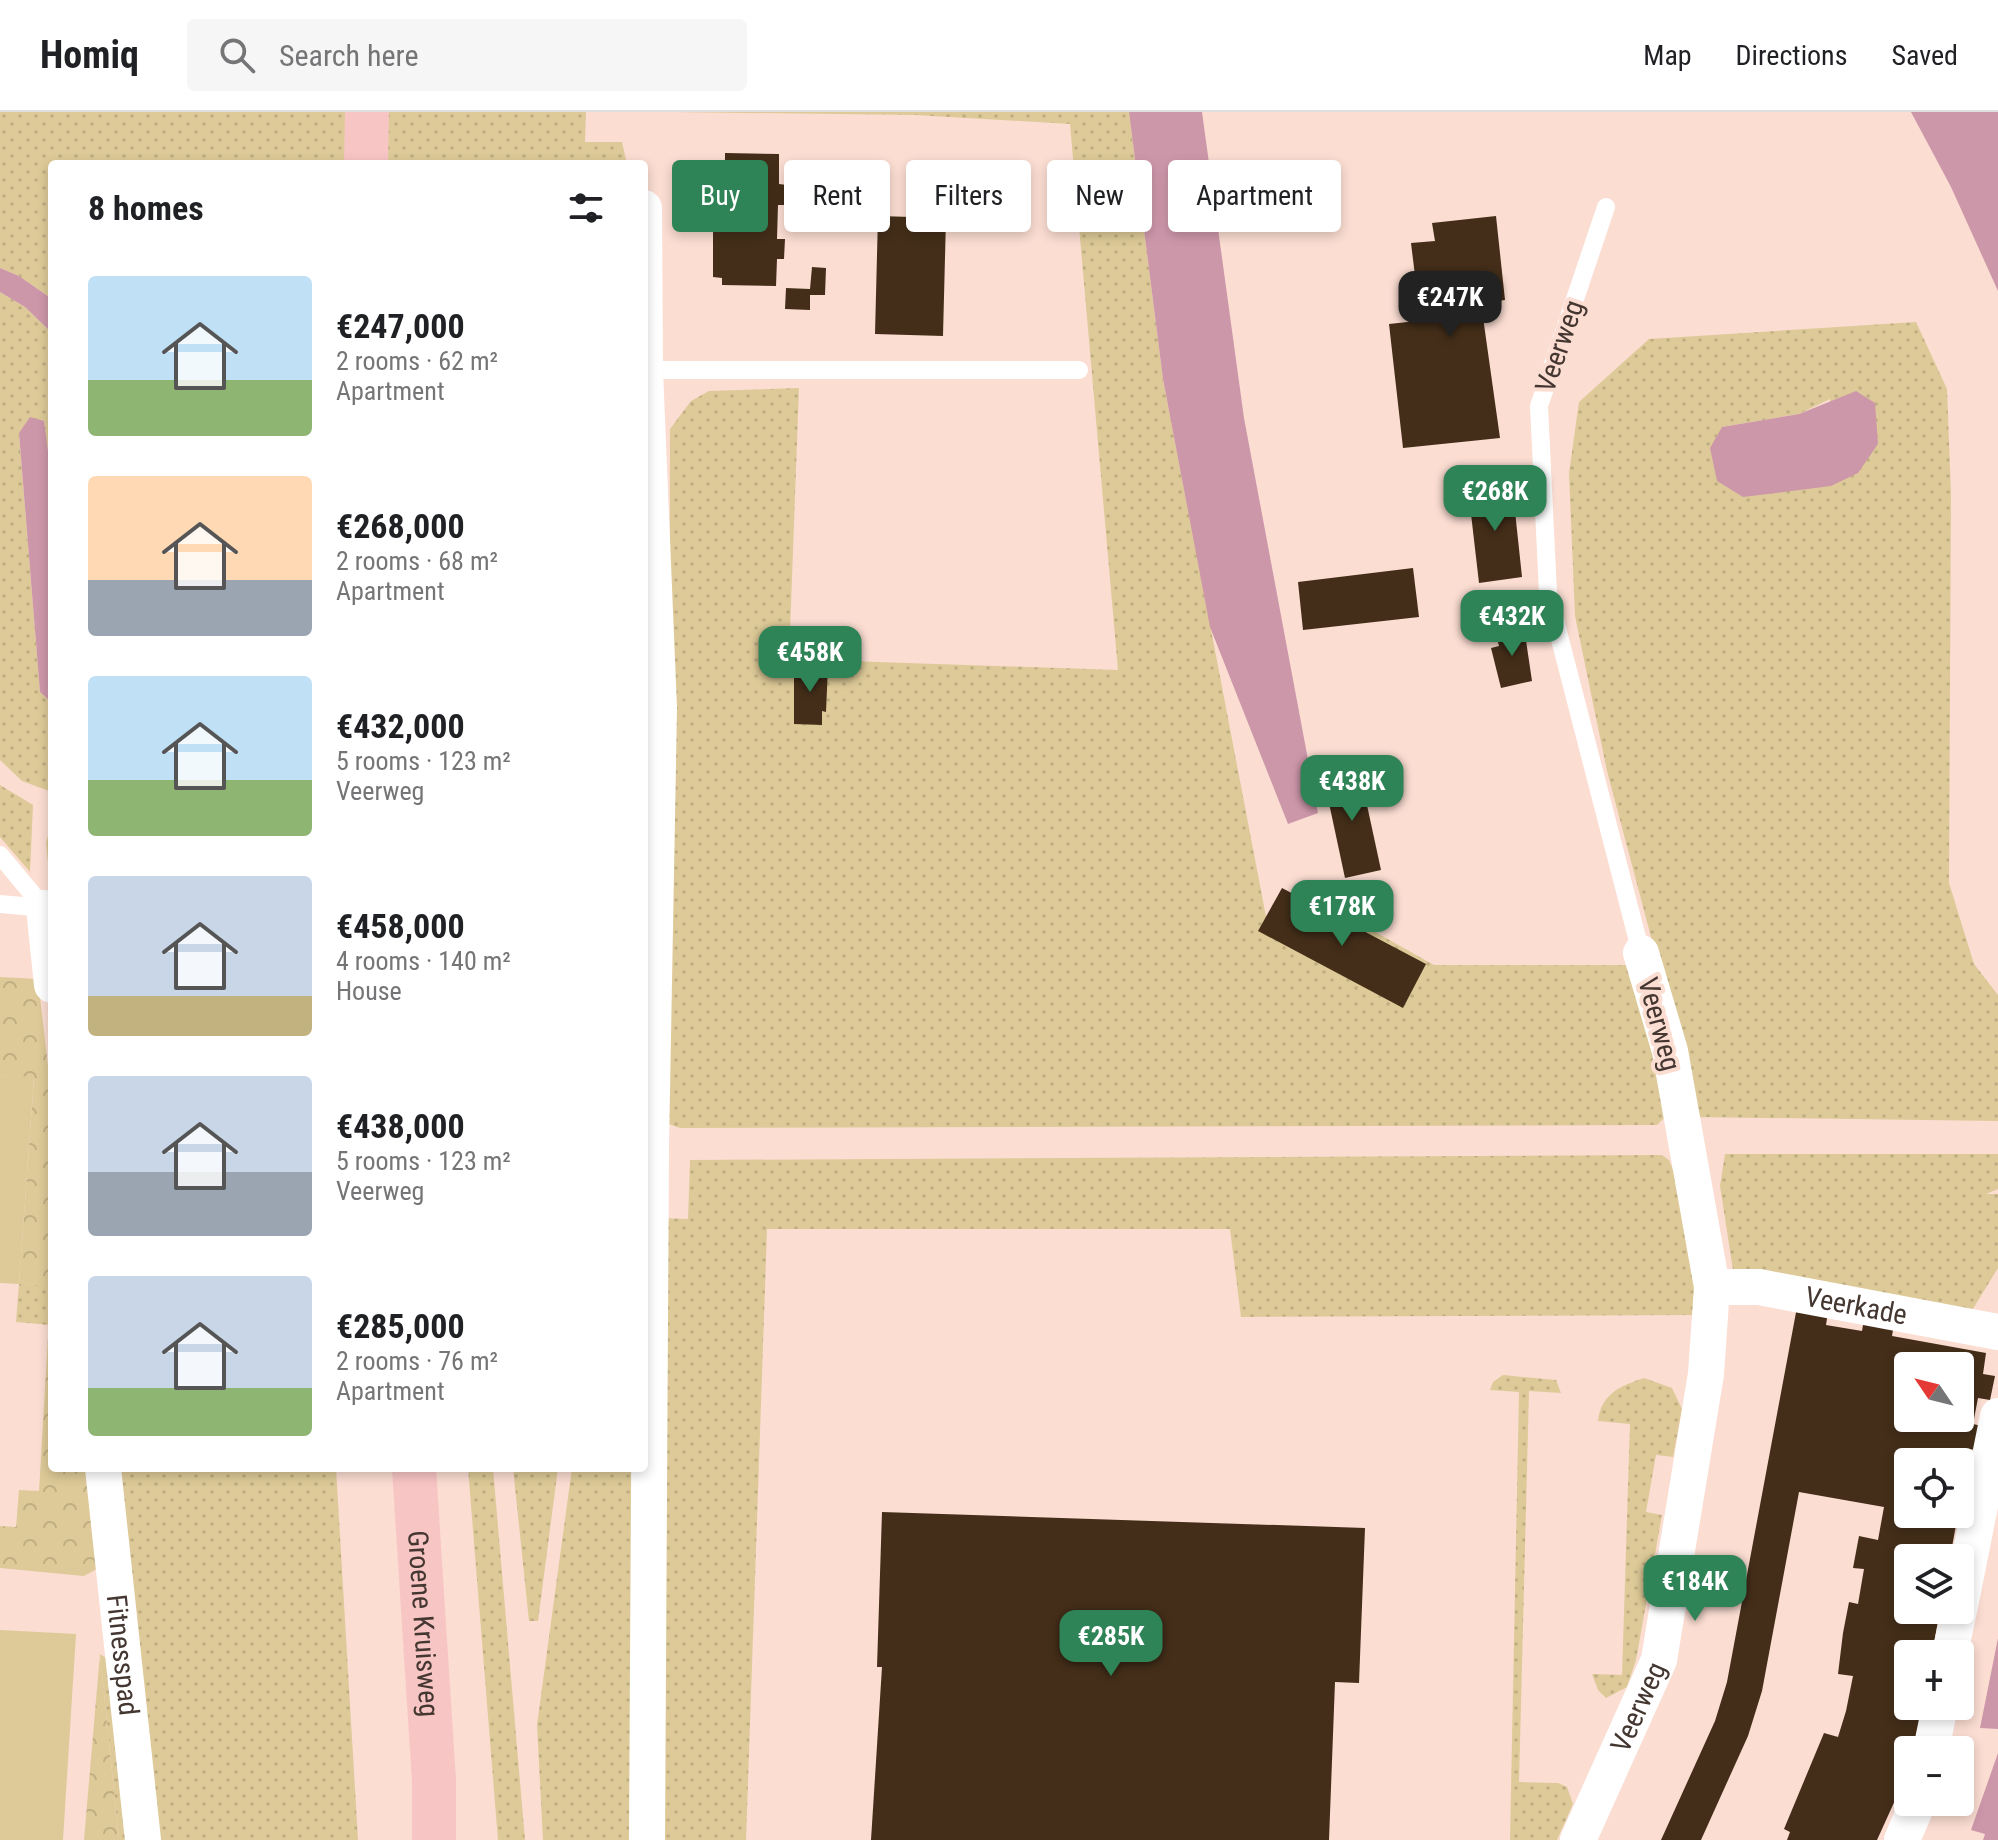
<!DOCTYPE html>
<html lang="en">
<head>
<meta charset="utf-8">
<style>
	body { margin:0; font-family:"Roboto Condensed",sans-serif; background:#f6f6f6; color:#202124; height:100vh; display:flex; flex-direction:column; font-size:30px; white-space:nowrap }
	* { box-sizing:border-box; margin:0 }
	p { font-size:26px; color:#757577 }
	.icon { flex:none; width:44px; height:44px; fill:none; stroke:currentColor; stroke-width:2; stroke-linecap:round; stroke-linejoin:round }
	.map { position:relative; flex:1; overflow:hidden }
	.drawer { position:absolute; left:48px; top:48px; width:600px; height:1312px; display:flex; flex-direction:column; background:#fff; border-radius:8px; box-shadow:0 4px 12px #0003 }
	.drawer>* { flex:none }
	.guide { position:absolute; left:672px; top:48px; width:760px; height:72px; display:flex; gap:16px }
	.needle { width:52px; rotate:305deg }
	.tools { position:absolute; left:1894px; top:1240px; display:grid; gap:16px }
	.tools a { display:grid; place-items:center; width:80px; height:80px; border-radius:8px; background:#fff; box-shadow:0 4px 12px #0003; font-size:40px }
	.price { position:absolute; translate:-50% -68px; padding:0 18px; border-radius:16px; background:#2e8357; color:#fff; font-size:26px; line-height:52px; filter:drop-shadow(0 2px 4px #0008) }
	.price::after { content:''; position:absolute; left:50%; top:48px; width:24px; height:18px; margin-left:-12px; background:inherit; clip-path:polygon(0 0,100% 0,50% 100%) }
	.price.active { background:#222; color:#fff }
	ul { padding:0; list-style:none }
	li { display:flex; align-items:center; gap:24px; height:200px; padding:0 40px }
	li span { display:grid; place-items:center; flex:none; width:224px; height:160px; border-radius:8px; color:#555 }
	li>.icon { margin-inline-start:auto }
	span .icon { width:96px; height:96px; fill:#fffc; stroke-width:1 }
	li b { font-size:34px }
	h2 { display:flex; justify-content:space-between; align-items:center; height:96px; padding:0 40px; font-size:34px }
	.pill { padding:0 28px; border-radius:8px; background:#fff; box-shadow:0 4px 12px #0003; font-size:28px; line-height:72px }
	.pill.active { background:#2e8357; color:#fff }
	header { display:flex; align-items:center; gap:48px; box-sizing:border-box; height:112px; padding:0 40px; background:#fff; border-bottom:2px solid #e0e0e0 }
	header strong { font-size:38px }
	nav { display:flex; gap:44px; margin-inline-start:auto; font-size:28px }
	.search { width:560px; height:72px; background:#f6f6f6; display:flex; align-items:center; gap:20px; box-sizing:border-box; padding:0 28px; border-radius:8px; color:#757577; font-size:30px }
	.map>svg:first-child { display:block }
</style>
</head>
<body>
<header>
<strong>Homiq</strong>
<div class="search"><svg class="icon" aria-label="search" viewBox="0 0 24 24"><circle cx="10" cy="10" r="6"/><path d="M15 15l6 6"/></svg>Search here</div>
<nav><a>Map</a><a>Directions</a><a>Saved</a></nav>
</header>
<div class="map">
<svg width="1998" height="1728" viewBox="0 0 1998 1728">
	<defs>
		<pattern id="green-dots" width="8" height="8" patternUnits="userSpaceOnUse" patternTransform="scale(2)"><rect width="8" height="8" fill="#deca98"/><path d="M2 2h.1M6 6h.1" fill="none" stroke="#c0ae83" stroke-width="1.8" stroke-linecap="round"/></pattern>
		<pattern id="forest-crowns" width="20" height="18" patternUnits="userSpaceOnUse" patternTransform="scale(2)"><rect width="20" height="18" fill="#deca98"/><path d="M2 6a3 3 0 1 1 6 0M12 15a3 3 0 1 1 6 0" fill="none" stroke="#c0ae83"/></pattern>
	</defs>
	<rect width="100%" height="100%" fill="#fbddd2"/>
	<g fill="url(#green-dots)" fill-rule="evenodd">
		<polygon points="0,0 586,0 585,30 622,30 627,52 52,52 52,187 19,164 0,156"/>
		<polygon points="673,0 1129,0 1163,267 1268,815 1296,805 1334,799 1369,810 1377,821 1434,853 1636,853 1667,1003 1657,1013 680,1016 669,1012 670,317 691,289 709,279 799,276 789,547 1118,558 1070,12 915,3"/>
		<polygon points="0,180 25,195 52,221 52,369 44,309 19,321 40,580 52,591 52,680 22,669 0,648"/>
		<path d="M 1916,210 L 1947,277 L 1951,382 L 1949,771 L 1974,852 L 1998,883 L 1998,1009 L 1692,1005 L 1654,836 L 1607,659 L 1575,504 L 1569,361 L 1579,290 L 1649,227 ZM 1830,287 L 1831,374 L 1722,315 L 1799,302 Z"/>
		<polygon points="0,673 33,693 30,760 0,725"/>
		<polygon points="52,709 52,790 46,731"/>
		<polygon points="1725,1042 1998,1042 1998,1077 1986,1082 1998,1082 1998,1156 1971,1200 1733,1158 1720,1074"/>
		<polygon points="1662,1043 1669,1048 1689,1097 1699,1203 1241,1205 1230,1117 767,1117 746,1728 661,1728 662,1106 688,1107 690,1048"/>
		<polygon points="19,1172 51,1173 50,1213 16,1210"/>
		<polygon points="1503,1263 1556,1268 1561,1281 1529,1279 1519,1670 1558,1671 1567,1675 1573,1692 1557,1728 1510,1728 1519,1280 1490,1278 1493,1270"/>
		<path d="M 1644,1266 L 1672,1276 L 1682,1297 L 1673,1345 L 1656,1343 L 1646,1400 L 1662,1403 L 1636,1548 L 1627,1575 L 1606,1586 L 1598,1578 L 1592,1562 L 1622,1563 L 1630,1312 L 1598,1309 C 1601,1282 1620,1274 1644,1266 Z"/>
		<polygon points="114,1356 336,1356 358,1728 155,1728"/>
		<polygon points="468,1356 493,1356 525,1728 498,1728"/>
		<polygon points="513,1356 558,1356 538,1509 529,1509"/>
		<polygon points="572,1356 633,1356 636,1728 543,1728 537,1613"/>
		<polygon points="100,1542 106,1546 128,1728 119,1728"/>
	</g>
	<g fill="url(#forest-crowns)">
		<polygon points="0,865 38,867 52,990 52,1356 92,1356 97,1457 84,1464 0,1456 0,1414 16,1415 19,1378 39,1379 51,1174 19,1172 34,966 0,963"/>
		<polygon points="100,1542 119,1728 84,1728"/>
	</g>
	<g fill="#deca98">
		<polygon points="0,963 34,965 19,1172 0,1171"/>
		<polygon points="0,1518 76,1522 63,1728 0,1728"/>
	</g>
	<g fill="#cd97aa">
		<polygon points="1129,0 1202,0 1244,306 1318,701 1288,712 1210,515 1163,267"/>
		<polygon points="1911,0 1998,0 1998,179 1951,75"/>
		<polygon points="0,156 19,164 52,187 52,221 25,195 0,180"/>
		<polygon points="1856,279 1875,291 1878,332 1858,361 1831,374 1743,385 1717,369 1710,336 1722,315 1799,302"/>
		<polygon points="30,305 44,309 52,369 52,591 40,580 19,321"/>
		<polygon points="1998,1526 1998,1617 1980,1616"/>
		<polygon points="1998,1641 1998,1728 1983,1728 1985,1722 1971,1718"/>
	</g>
	<g fill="#442e19" fill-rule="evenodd">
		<polygon points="725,41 779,42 779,72 787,73 786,93 778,93 777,127 785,127 784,147 777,147 776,174 722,173 722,166 713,165 713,72 716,48 725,48"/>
		<polygon points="813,51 829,52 828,75 813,75"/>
		<polygon points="878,104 946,106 943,224 875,222"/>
		<polygon points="1496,104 1505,188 1481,191 1500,326 1403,336 1389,212 1445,206 1440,178 1417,180 1411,131 1435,129 1432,111"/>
		<polygon points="812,155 826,156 825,183 810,183 810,198 785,197 786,176 810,177"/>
		<polygon points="1512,371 1522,465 1479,471 1468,376"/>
		<polygon points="1413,456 1419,505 1303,518 1298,470"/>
		<polygon points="1524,515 1532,569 1501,576 1491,536 1499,534 1496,522"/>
		<polygon points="794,553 828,554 826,600 822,599 822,613 794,612"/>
		<polygon points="1359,656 1381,758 1345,766 1323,663"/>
		<polygon points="1282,776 1426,852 1403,896 1258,819"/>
		<path d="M 1797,1195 L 1828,1200 L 1826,1213 L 1862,1219 L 1864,1207 L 1894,1212 L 1892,1224 L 1986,1241 L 1983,1262 L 1995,1264 L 1990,1288 L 1978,1286 L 1973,1312 L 1986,1315 L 1981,1339 L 1969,1337 L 1966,1357 L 1978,1359 L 1973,1383 L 1960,1381 L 1960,1350 L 1908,1350 L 1908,1402 L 1958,1402 L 1950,1446 L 1908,1446 L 1908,1498 L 1940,1498 L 1932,1542 L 1908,1542 L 1908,1594 L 1923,1594 L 1920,1612 L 1911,1638 L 1908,1638 L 1897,1684 L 1877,1728 L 1787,1728 L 1790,1720 L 1784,1717 L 1824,1621 L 1838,1625 L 1846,1599 L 1853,1564 L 1838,1562 L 1843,1521 L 1849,1490 L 1858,1492 L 1864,1457 L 1853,1456 L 1859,1424 L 1878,1428 L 1884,1395 L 1799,1380 L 1762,1579 L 1748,1624 L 1701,1728 L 1661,1728 L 1715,1609 L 1727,1570 ZM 1908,1254 L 1960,1254 L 1960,1306 L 1908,1306 Z"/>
		<polygon points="882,1400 1365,1416 1359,1571 1335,1570 1329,1728 871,1728 882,1555 877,1555"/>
	</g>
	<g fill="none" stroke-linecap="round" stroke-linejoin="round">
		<g stroke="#fff" stroke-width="18">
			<polyline points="1606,95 1539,294 1548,481 1641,841"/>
			<polyline points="645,258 1079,258"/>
			<polyline points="0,743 44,796"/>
			<polyline points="0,792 44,796"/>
		</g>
		<g stroke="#fff" stroke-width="36">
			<polyline points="644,96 645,258 659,596 651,1035 647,1728"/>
			<polyline points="44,796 52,873"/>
			<path id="s1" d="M 1712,1175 L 1759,1175 L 1998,1220"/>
			<path id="s2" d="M 103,1356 L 143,1728"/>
			<polyline points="1960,1494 1998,1304"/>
			<polyline points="1950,1542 1959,1498"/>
			<polyline points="1931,1638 1940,1594"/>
			<path id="s3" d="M 1578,1728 L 1659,1548 L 1706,1262 L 1712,1175 L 1670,939 L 1641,841"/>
			<polyline points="1902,1728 1918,1690"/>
		</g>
		<g stroke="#f8c5c5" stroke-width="44">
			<polyline points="366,52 367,0"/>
			<path id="s4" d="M 414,1356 L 434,1669 L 434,1728"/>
		</g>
	</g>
	<g text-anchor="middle" stroke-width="8" stroke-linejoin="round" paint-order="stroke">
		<g font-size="28" fill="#443630" stroke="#fbddd2">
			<text transform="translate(1559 234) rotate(-71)" y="10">Veerweg</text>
			<text transform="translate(1660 912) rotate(75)" y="10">Veerweg</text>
			<text dy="10" stroke="none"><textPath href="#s1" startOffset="146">Veerkade</textPath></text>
			<text dy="10" stroke="none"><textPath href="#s4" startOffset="156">Groene Kruisweg</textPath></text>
			<text dy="10" stroke="none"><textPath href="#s2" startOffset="188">Fitnesspad</textPath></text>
			<text dy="10" stroke="none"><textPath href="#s3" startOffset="146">Veerweg</textPath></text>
		</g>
	</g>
</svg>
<div class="tools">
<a><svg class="needle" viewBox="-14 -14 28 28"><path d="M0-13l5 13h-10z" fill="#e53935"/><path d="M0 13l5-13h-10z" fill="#757577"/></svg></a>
<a><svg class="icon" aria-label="locate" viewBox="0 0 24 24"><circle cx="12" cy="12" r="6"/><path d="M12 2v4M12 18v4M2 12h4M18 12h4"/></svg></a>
<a><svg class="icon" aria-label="layers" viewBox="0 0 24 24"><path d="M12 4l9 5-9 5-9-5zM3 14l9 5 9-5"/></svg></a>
<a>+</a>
<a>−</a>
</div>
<b class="price active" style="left:1450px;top:227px">€247K</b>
<b class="price" style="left:1495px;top:421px">€268K</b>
<b class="price" style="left:1512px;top:546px">€432K</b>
<b class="price" style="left:810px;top:582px">€458K</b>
<b class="price" style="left:1352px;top:711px">€438K</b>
<b class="price" style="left:1342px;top:836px">€178K</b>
<b class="price" style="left:1695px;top:1511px">€184K</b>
<b class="price" style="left:1111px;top:1566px">€285K</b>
<div class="guide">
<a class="pill active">Buy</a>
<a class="pill">Rent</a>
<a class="pill">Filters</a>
<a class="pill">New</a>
<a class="pill">Apartment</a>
</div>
<section class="drawer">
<h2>8 homes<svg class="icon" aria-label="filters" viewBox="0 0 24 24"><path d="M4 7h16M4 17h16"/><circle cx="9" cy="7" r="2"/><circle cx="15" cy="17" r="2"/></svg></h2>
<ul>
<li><span style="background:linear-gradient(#bfe0f5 65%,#8fb573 0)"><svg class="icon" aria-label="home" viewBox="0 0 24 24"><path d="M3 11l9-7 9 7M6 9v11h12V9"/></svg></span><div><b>€247,000</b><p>2 rooms · 62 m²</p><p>Apartment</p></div></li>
<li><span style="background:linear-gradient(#ffd9b3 65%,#9aa5b1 0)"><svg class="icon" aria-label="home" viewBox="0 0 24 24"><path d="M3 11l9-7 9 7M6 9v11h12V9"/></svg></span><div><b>€268,000</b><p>2 rooms · 68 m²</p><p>Apartment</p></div></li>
<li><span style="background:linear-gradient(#bfe0f5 65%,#8fb573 0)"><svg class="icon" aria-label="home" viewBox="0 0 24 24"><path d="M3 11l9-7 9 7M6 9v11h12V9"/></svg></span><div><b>€432,000</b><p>5 rooms · 123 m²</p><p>Veerweg</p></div></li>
<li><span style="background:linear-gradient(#c9d6e8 75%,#c2b280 0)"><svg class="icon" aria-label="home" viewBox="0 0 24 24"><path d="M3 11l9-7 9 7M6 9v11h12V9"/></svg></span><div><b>€458,000</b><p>4 rooms · 140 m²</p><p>House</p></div></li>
<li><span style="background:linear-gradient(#c9d6e8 60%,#9aa5b1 0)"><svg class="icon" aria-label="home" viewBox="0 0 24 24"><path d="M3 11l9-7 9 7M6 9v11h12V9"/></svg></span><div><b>€438,000</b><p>5 rooms · 123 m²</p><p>Veerweg</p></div></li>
<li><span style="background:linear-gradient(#c9d6e8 70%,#8fb573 0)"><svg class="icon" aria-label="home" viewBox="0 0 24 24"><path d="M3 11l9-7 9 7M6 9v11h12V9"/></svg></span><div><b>€285,000</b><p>2 rooms · 76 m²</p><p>Apartment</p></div></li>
</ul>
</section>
</div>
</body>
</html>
